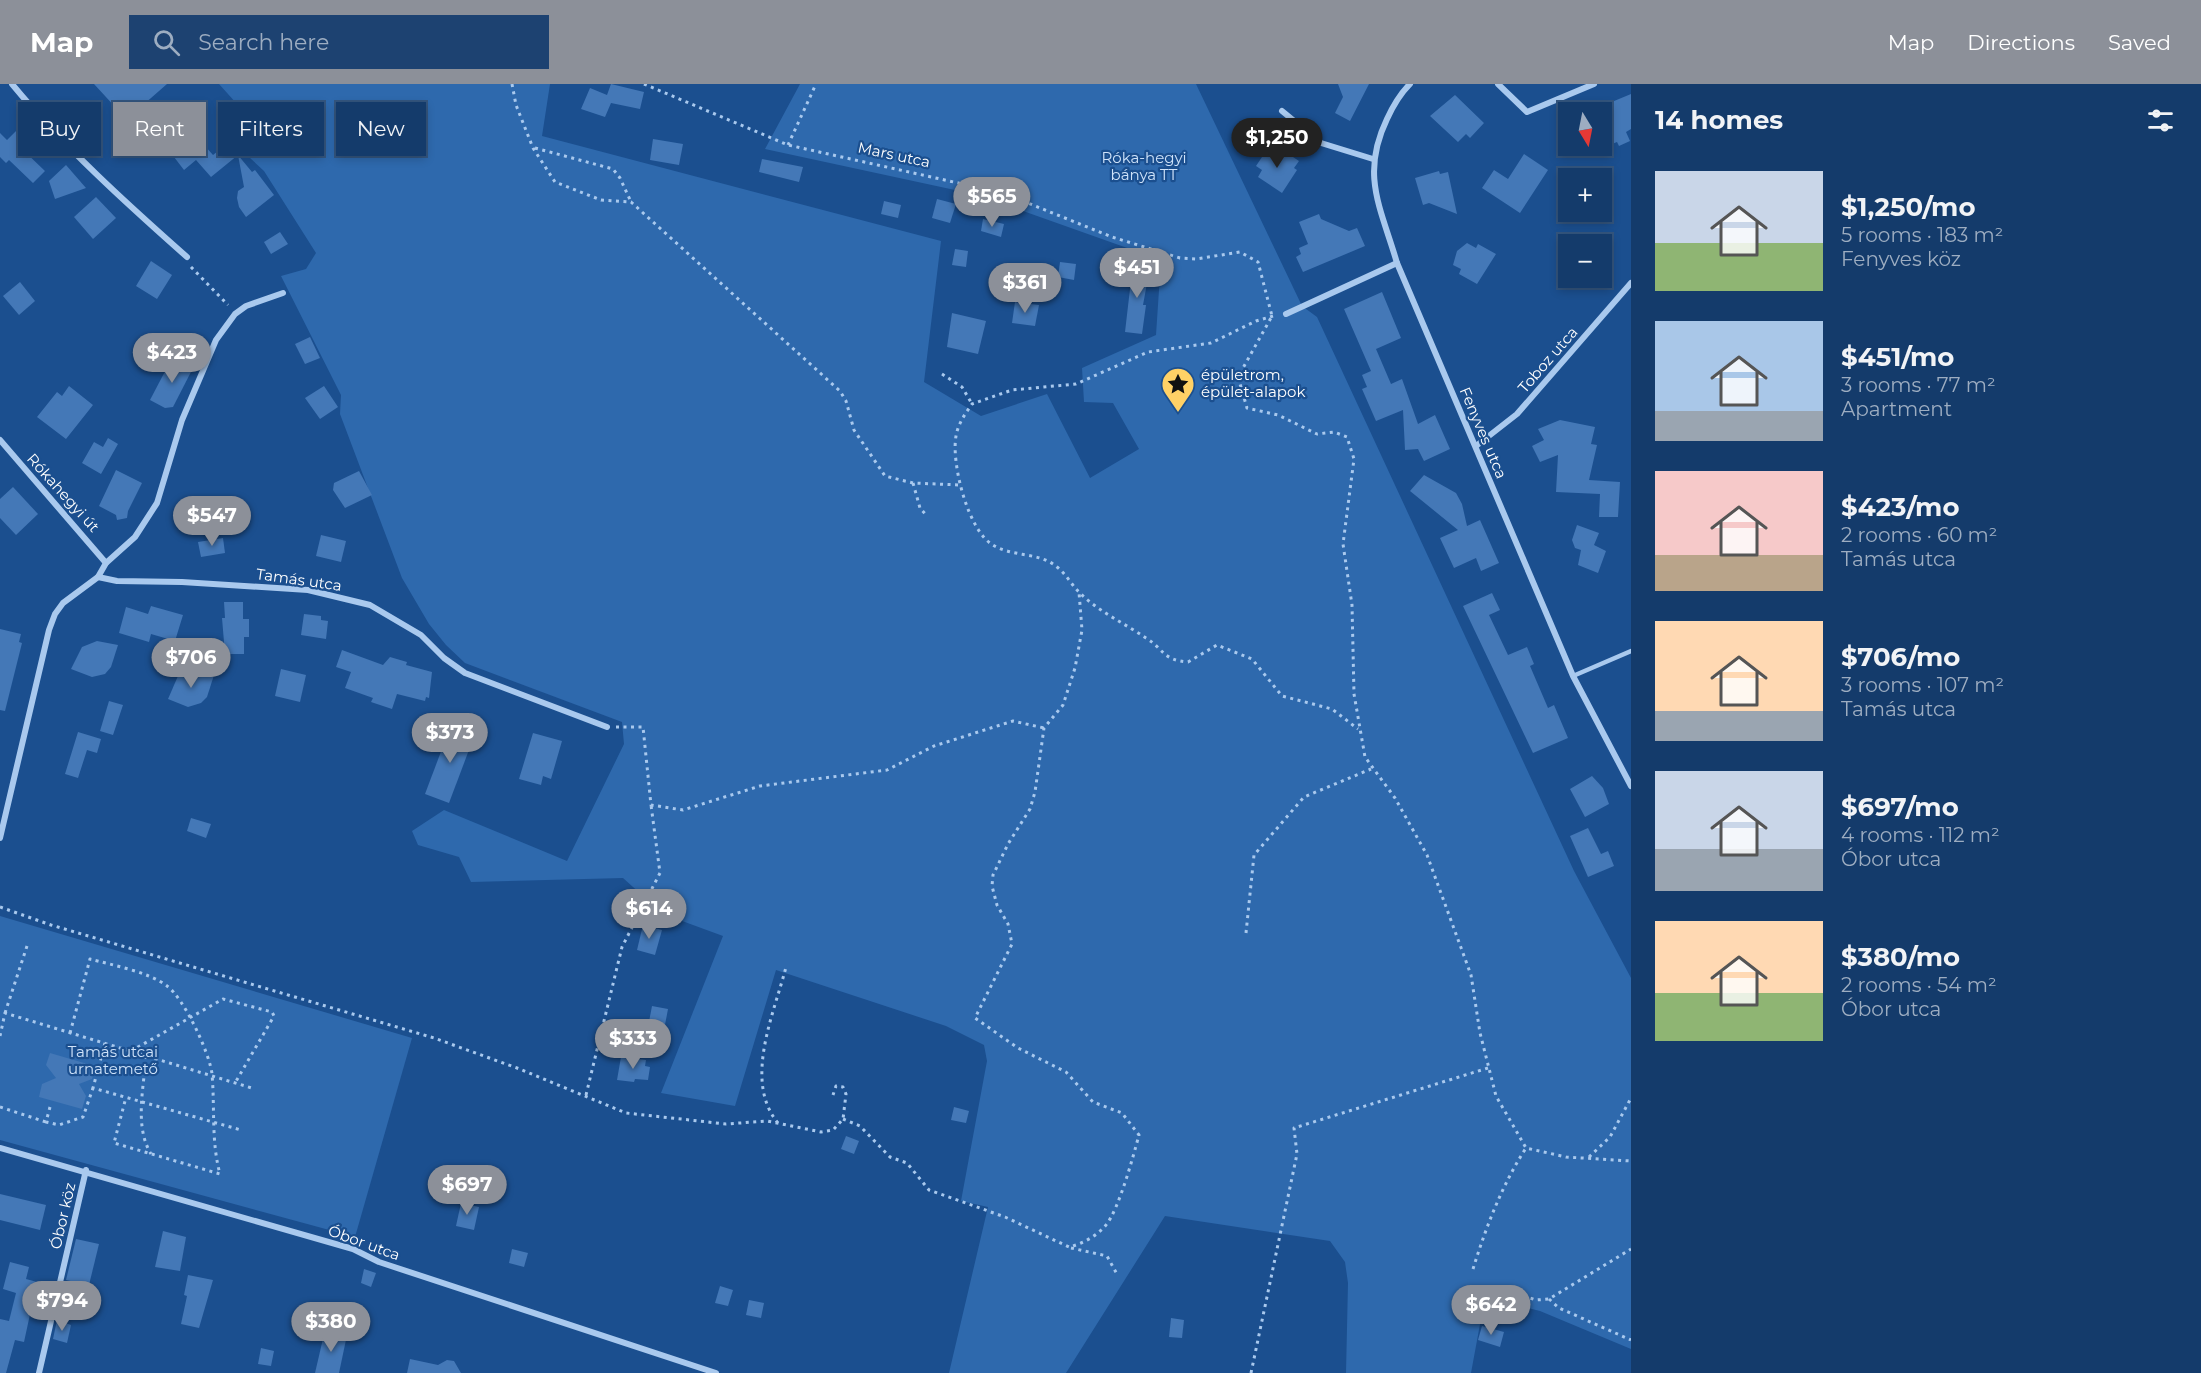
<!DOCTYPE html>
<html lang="en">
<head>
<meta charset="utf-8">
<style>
	body { margin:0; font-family:Montserrat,sans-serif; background:#1d4271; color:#f1f3f6; height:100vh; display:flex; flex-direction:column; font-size:22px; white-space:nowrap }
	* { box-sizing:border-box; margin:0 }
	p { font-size:20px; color:#9dadc1 }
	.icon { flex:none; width:33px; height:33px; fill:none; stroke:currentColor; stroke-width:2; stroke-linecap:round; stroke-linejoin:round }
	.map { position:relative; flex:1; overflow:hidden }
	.details { display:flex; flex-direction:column; background:#143b6b; width:570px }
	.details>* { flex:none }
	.guide { position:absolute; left:18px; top:18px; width:570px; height:54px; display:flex; gap:12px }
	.needle { width:39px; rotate:170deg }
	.fabs { position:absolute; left:1558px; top:18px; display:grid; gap:12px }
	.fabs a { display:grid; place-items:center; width:54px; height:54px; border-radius:0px; background:#143b6b; box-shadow:0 3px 9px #0003,0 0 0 2px #33557e; font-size:30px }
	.price { position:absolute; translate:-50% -51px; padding:0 14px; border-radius:21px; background:#8c9099; color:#fff; font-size:20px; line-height:39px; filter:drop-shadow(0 2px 3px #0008) }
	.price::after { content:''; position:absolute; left:50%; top:36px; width:18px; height:14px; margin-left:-9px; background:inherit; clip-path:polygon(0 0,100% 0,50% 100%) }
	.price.current { background:#222; color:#fff }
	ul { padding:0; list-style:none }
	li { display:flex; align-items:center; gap:18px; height:150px; padding:0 24px }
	li span { display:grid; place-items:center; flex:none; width:168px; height:120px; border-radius:0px; color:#555 }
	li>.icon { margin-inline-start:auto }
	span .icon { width:72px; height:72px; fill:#fffc; stroke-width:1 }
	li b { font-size:26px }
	h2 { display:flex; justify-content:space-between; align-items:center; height:72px; padding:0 24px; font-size:26px }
	.chip { padding:0 21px; border-radius:0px; background:#143b6b; box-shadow:0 3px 9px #0003,0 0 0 2px #33557e; font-size:21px; line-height:54px }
	.chip.current { background:#8c9099; color:#fff }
	header { display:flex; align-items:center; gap:36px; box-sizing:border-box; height:84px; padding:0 30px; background:#8c9099; color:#fff }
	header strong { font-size:28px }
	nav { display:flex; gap:33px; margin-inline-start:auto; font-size:21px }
	.search { width:420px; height:54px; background:#1d4271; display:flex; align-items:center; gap:15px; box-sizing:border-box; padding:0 21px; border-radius:0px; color:#9dadc1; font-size:22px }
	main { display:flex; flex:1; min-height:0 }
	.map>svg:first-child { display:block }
</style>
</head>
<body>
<header>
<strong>Map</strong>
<div class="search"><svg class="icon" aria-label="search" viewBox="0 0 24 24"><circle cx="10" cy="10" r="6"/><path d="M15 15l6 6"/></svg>Search here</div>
<nav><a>Map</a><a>Directions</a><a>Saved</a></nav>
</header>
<main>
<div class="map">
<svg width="1631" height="1289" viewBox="0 0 1631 1289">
	<rect width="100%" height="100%" fill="#1b4f8f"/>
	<g fill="#2e69ad">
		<polygon points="219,0 550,0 542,52 941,157 924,298 981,332 1047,310 1090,394 1139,365 1113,319 1084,318 1082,284 1156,251 1161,176 978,111 765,65 800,0 1196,0 1302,222 1317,233 1574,787 1631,894 1631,1265 1540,1227 1485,1213 1471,1289 1346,1289 1348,1199 1345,1178 1330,1157 1165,1132 1066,1289 949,1289 988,1123 961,1117 987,977 984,961 946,942 776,886 735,1022 661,1009 723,852 663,830 623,794 471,798 459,773 418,761 412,747 444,726 567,777 624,660 622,638 465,579 446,561 429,540 402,494 340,330 341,311 281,192 306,185 316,169 264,87 236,61 237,20"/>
		<polygon points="0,832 412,954 355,1153 0,1056"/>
	</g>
	<g fill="#4478b7">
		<polygon points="94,0 167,0 135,28 155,51 135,69 121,54 131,46 115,27 117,25"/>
		<polygon points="611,0 644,8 640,25 611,19 605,33 581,25 590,4 607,11"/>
		<polygon points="1338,0 1369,0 1350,37 1335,29 1343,13"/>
		<polygon points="1631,10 1631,45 1626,48 1630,57 1619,62 1617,58 1602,64 1602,22"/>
		<polygon points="1455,11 1484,39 1470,54 1466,50 1458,58 1430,32"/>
		<polygon points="77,19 86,29 75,38 66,29"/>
		<polygon points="20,43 31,54 21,64 45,87 33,99 9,76 6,79 0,73 0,49 7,56"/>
		<polygon points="197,53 213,71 228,59 252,88 255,86 274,111 246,133 239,123 237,114 238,107 244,103 238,71 211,93 196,76 184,86 174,73"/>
		<polygon points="653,55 683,60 679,81 650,76"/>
		<polygon points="1278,63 1299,77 1294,84 1297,86 1282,109 1258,93 1262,86 1256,82 1266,67 1272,71"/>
		<polygon points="1524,70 1548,86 1520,129 1482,104 1494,86 1508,95"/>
		<polygon points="762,75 803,83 799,98 759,88"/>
		<polygon points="66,81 86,104 55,115 49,97"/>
		<polygon points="1439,87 1440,90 1448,88 1457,130 1429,119 1423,121 1415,94"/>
		<polygon points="96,113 116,134 93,155 74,133"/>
		<polygon points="937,115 956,120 950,139 932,134"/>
		<polygon points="884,117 901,121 898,134 881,130"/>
		<polygon points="1319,130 1321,135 1349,147 1357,144 1365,162 1303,188 1296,173 1301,170 1299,164 1308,160 1299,138"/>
		<polygon points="983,135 1004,140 1001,153 981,147"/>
		<polygon points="280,148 288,160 271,170 264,158"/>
		<polygon points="1467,159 1476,164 1478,160 1496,170 1477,200 1459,190 1461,185 1453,181 1457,167"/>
		<polygon points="955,165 968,167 966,183 952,181"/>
		<polygon points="151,177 172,191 157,215 136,202"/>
		<polygon points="1060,178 1076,180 1074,196 1058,193"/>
		<polygon points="1133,179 1150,183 1143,221 1146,221 1142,250 1125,248"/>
		<polygon points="20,198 35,217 19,231 3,212"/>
		<polygon points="1382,208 1401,254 1376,265 1391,300 1402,295 1418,340 1435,331 1450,365 1424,377 1418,365 1405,366 1403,326 1376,337 1362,305 1367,303 1362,291 1371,287 1344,225"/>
		<polygon points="1015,218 1039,221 1035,242 1012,239"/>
		<polygon points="952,229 986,237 978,270 947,263"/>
		<polygon points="310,253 320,274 305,280 295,260"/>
		<polygon points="172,274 193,284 173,323 165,324 150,316"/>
		<polygon points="69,302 93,321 66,355 37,333 57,308 62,312"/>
		<polygon points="324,302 338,323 320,335 305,314"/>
		<polygon points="1560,336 1595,343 1591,360 1597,361 1589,396 1620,398 1618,433 1599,433 1600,410 1556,408 1558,371 1540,378 1532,362 1544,356 1538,345"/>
		<polygon points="108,354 118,360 101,390 82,379 94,358 103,363"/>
		<polygon points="116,386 142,399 128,427 127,434 117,436 116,431 99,422"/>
		<polygon points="359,387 372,411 345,424 333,406 334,399"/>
		<polygon points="1424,391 1456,409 1462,420 1467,442 1480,436 1499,479 1481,487 1476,474 1454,484 1440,454 1458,446 1410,407"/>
		<polygon points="13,403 38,430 16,451 0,434 0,415"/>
		<polygon points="1577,441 1599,449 1594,461 1606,467 1598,489 1578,481 1581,466 1575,464 1572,456"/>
		<polygon points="321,451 346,457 341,478 316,472"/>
		<polygon points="223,454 225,469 201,473 198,458"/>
		<polygon points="1492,509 1500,526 1489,531 1508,571 1527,563 1534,580 1530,582 1548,624 1554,621 1568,654 1533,669 1463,522"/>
		<polygon points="224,518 243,518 243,535 249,535 249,553 244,553 244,570 225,570 222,534 225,534"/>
		<polygon points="151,522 183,531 175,557 151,550 149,558 119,549 126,523 148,530"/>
		<polygon points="304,530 321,532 321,536 328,537 326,555 301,551"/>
		<polygon points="0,545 21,550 19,558 22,559 5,627 0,626"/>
		<polygon points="97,557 118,561 111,583 105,590 92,593 71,585 82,563"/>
		<polygon points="342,566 383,581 390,573 407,578 406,581 432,588 429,614 426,613 425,617 397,610 392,625 371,618 373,614 345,604 351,588 336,583"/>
		<polygon points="281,585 306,591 300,618 275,612"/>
		<polygon points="193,587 214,591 207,613 201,619 188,623 168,615 178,592"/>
		<polygon points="109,617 123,621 113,651 100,647"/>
		<polygon points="451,641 475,650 449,719 425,710"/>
		<polygon points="78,648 101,655 97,669 87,666 78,694 65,690"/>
		<polygon points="533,649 562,657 551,695 543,692 541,701 519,695"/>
		<polygon points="1592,692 1603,704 1609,720 1585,733 1570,705"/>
		<polygon points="191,734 211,740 206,754 187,747"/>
		<polygon points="1588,744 1601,770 1608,767 1614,782 1588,793 1570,752"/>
		<polygon points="643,841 662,846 655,871 637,866"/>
		<polygon points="652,922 668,925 664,946 648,943"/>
		<polygon points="50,969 91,981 95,985 92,995 79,1000 86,1012 82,1025 39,1013 42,1000 56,994 46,981"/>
		<polygon points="621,973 646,976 645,982 650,983 648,996 635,995 634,998 617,996"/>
		<polygon points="954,1023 969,1027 966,1039 951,1036"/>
		<polygon points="846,1052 859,1057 854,1070 841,1065"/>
		<polygon points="0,1110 46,1121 40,1146 0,1136"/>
		<polygon points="461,1119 479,1123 474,1146 456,1142"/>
		<polygon points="163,1147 186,1153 180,1187 155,1183"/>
		<polygon points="76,1155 99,1160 89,1201 66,1196"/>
		<polygon points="512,1165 528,1169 524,1183 509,1179"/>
		<polygon points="10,1178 29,1183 26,1195 37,1198 24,1258 15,1256 6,1289 0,1289 0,1235 9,1237 16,1209 3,1205"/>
		<polygon points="364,1185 376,1189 371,1203 361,1199"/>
		<polygon points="188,1191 213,1196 199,1244 181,1240 187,1212 184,1211"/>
		<polygon points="720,1202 733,1206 728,1222 715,1219"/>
		<polygon points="749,1216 764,1219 761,1234 746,1231"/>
		<polygon points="1171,1234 1184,1236 1182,1254 1169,1253"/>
		<polygon points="57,1236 71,1241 67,1259 53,1255"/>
		<polygon points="1482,1242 1504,1248 1500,1263 1478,1256"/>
		<polygon points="325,1246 347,1251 339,1289 315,1289"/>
		<polygon points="261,1264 274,1267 271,1282 258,1280"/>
		<polygon points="410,1275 438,1281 447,1276 454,1277 461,1289 407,1289"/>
	</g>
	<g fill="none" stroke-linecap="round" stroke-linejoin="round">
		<g stroke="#a9c9ee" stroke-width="3" stroke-dasharray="3 4.5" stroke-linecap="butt">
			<polyline points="512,0 516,21 533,64 555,98 601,116 631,118 840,307 846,317 854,346 885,392 913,399 960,401"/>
			<polyline points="644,0 788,61 1003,109 1112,153 1180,174 1196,175 1240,168 1258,178 1272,232 1238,293 1247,324 1278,331 1317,350 1334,348 1347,353 1354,375 1343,460 1352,521 1354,610 1365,673 1395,714 1427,771 1471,891 1480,949 1496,1012 1526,1064 1566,1073 1631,1077"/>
			<polyline points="788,61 816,0"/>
			<polyline points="535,64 613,85 620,94 631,118"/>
			<polyline points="191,183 228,221"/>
			<path d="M 1273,232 L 1256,237 L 1211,259 L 1148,268 L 1076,300 L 1012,306 L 972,320 C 965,330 958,340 956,352 C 951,379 968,447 993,461 C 1012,473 1040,468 1057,483 C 1066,490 1071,500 1078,507 C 1097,527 1124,539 1146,554 C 1164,565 1162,576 1188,578 L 1217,561 L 1252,575 L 1282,612 L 1332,625 L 1358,645"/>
			<polyline points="942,290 962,303 972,320"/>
			<polyline points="913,399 920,424 926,431"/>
			<polyline points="616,643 643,643 651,721 683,726 760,702 887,686 934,662 1013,637 1044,644"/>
			<polyline points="0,823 51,841 434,954 517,984 626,1029 726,1040 767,1037 821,1048 833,1046 843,1035 846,1010 843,1003 836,1002 833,1011"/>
			<polyline points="1246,849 1254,771 1304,713 1371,685"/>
			<polyline points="5,929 28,859"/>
			<path d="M 70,949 L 90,875 C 112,881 149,888 167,902 C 184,914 210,970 212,990 C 215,1024 211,1057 220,1090 L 114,1059 L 125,1017"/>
			<polyline points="0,952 5,929 255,1005"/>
			<polyline points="105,959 93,1004 241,1046"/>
			<polyline points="131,967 223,915 272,928 274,932 235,999"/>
			<path d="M 146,972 C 144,1003 134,1042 151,1070"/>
			<polyline points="586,1011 622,863 660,789 651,721"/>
			<polyline points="0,1023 46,1038"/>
			<polyline points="50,1023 46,1038 59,1041 83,1033 93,1004"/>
			<path d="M 843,1035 L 860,1042 L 890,1073 L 907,1079 L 929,1106 L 1005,1133 L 1069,1163 C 1082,1160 1097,1152 1106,1141 C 1119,1125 1133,1073 1139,1051 L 1122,1029 L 1093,1018 L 1066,988 L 1018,964 L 975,934 L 1012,860 L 1008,840 L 997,821 L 992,802 L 993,791 L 1008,760 L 1030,725 L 1035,708 L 1044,644 L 1063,621 L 1075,584 L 1082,546 L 1079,508"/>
			<path d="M 778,1039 C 743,997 774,930 786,883"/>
			<polyline points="1589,1073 1610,1053 1631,1014"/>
			<polyline points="1071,1164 1107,1172 1118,1192"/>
			<path d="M 1473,1185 C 1486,1143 1502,1101 1526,1064"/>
			<polyline points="1502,1205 1536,1216 1549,1215 1631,1165"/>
			<polyline points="1549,1215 1559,1224 1631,1256"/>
			<polyline points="1251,1289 1297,1070 1294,1044 1488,984"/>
		</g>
		<polyline stroke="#a9c9ee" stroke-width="4.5" points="1573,592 1631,567"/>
		<g stroke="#a9c9ee" stroke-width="6">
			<path d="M 12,0 C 64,63 126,119 187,173"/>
			<path d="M 1410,0 C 1400,10 1393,22 1387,35 C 1360,91 1381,124 1397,179 L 1573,592 L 1631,702"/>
			<polyline points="1498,0 1527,28 1594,0"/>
			<polyline points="1282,27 1321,59 1373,75"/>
			<polyline points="1286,230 1397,179"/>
			<polyline points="0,356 106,479"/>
			<polyline points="1476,362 1517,330 1631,199"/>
			<polyline points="98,493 117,497 182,498 308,506 370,521 421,551 444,574 465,589 607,643"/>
			<polyline points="0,754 49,546 55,530 63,519 98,493 106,479 135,453 157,419 182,336 216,256 235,230 246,222 283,209"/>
			<polyline points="0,1064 353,1165 379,1178 716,1289"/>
			<polyline points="39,1289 86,1086"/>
		</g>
	</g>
	<defs>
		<symbol id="sight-pin" viewBox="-11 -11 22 30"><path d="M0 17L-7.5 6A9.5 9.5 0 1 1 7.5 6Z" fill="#ffd166" stroke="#1b4f8f"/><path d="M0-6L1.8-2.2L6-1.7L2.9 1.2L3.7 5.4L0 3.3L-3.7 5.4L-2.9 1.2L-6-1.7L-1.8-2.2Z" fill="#111"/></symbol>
	</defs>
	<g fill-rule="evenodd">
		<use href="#sight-pin" x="1159" y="281" width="38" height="52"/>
	</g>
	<g text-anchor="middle" stroke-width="4.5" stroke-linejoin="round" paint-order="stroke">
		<g font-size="15" fill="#fff" stroke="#1b4f8f">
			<text transform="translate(894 71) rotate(12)" y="5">Mars utca</text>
			<text transform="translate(1548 276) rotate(-49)" y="5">Toboz utca</text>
			<text transform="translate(1483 349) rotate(67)" y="5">Fenyves utca</text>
			<text transform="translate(63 409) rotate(48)" y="5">Rókahegyi út</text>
			<text transform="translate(299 496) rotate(8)" y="5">Tamás utca</text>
			<text transform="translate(63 1132) rotate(-77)" y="5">Óbor köz</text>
			<text transform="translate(364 1159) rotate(20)" y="5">Óbor utca</text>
		</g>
		<g font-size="15" fill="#cfe3fa" stroke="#1b4f8f">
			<text x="1144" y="79">Róka-hegyi<tspan x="1144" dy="17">bánya TT</tspan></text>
			<text x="113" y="973">Tamás utcai<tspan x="113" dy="17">urnatemető</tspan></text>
		</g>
		<g font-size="15" fill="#fff" stroke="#1b4f8f" text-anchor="start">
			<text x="1201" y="296">épületrom,<tspan x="1201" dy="17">épület-alapok</tspan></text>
		</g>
	</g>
</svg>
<div class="fabs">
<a><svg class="needle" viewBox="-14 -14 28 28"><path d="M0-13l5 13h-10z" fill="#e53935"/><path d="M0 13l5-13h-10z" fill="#9dadc1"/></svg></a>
<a>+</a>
<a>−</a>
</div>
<b class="price current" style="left:1277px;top:85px">$1,250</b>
<b class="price" style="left:992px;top:144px">$565</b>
<b class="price" style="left:1137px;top:215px">$451</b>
<b class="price" style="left:1025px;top:230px">$361</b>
<b class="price" style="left:172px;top:300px">$423</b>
<b class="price" style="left:212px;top:463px">$547</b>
<b class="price" style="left:191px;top:605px">$706</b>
<b class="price" style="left:450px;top:680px">$373</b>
<b class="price" style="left:649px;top:856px">$614</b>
<b class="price" style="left:633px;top:986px">$333</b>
<b class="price" style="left:467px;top:1132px">$697</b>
<b class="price" style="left:62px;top:1248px">$794</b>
<b class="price" style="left:1491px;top:1252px">$642</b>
<b class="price" style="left:331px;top:1269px">$380</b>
<div class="guide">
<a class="chip">Buy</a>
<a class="chip current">Rent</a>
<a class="chip">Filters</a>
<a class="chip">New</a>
</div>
</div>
<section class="details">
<h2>14 homes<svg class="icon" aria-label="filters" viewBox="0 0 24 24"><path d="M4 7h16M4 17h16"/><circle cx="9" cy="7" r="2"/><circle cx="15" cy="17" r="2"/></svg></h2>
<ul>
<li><span style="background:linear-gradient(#c9d6e8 60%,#8fb573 0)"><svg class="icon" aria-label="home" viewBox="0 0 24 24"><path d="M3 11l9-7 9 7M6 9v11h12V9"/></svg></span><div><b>$1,250/mo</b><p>5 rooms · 183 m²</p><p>Fenyves köz</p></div></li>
<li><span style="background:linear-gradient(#a9c7e8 75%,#9aa5b1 0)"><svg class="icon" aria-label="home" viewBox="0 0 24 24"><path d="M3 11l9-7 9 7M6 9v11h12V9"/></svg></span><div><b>$451/mo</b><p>3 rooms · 77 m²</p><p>Apartment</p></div></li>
<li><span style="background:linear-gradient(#f6c9c9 70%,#b9a48a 0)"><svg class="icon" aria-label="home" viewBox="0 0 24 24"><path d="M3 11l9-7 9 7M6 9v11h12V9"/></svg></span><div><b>$423/mo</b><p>2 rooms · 60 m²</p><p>Tamás utca</p></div></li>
<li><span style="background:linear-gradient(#ffd9b3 75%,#9aa5b1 0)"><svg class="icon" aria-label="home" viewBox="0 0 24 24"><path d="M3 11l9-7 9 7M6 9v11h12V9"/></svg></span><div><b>$706/mo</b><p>3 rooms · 107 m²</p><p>Tamás utca</p></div></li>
<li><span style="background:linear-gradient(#c9d6e8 65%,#9aa5b1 0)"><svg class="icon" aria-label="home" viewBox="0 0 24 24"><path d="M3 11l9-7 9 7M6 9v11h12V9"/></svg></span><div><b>$697/mo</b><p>4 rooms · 112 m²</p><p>Óbor utca</p></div></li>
<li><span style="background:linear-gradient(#ffd9b3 60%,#8fb573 0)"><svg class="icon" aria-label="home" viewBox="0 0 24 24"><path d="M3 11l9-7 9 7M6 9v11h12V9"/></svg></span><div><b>$380/mo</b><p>2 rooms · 54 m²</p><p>Óbor utca</p></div></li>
</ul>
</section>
</main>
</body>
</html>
